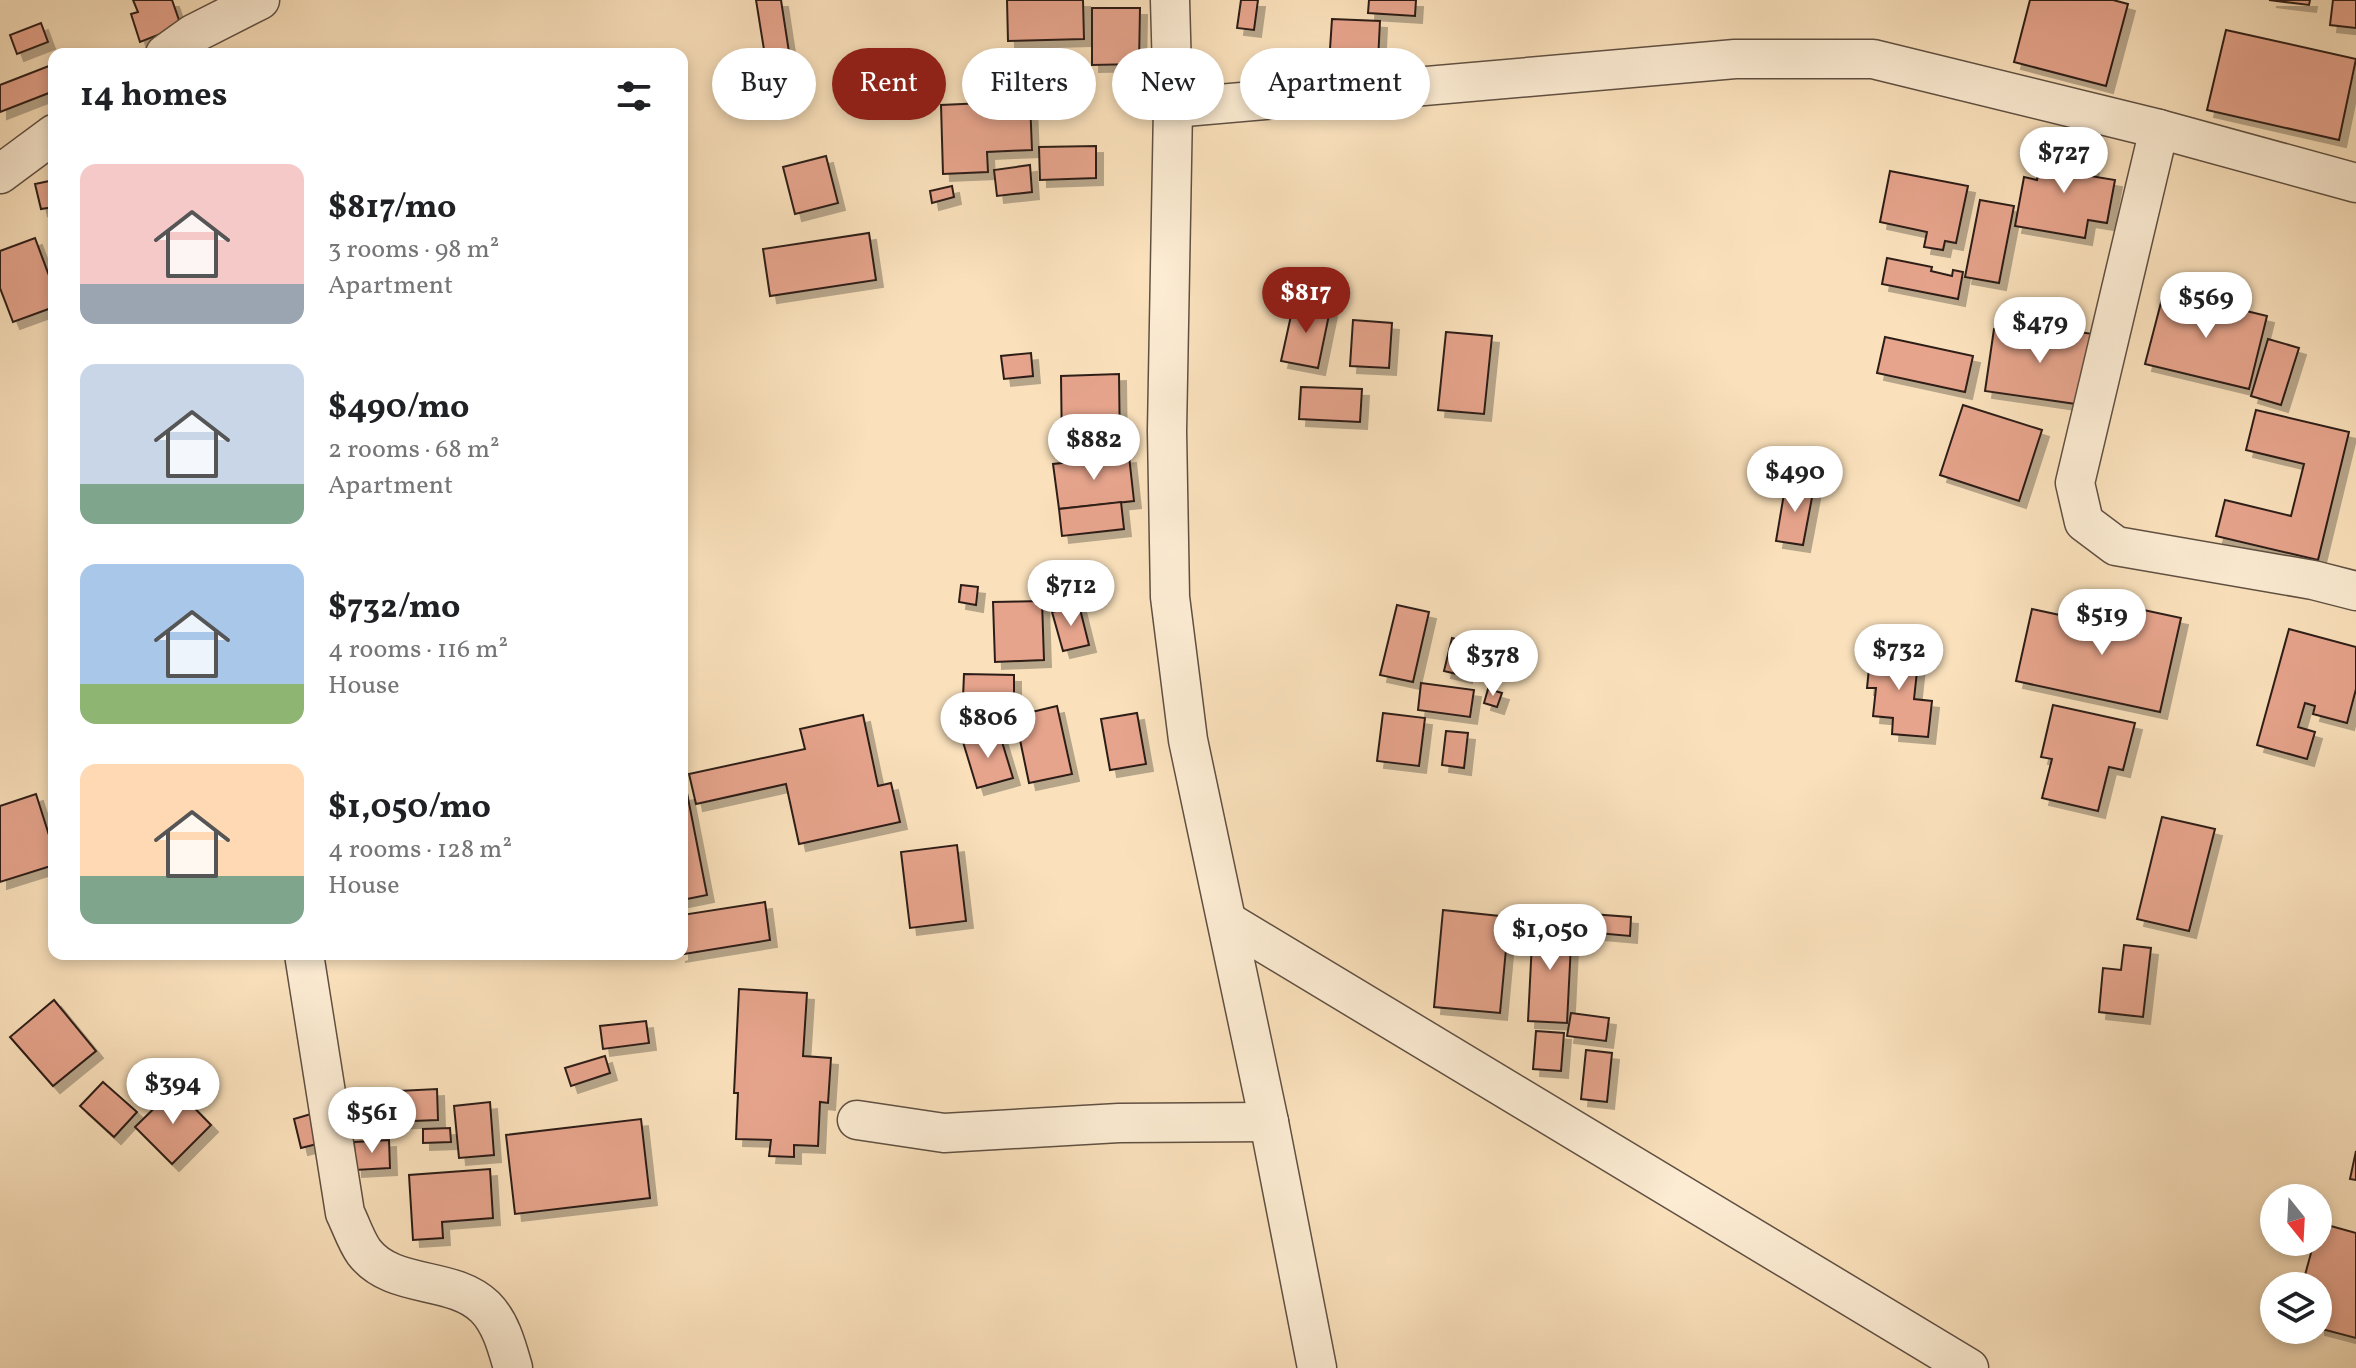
<!DOCTYPE html>
<html lang="en">
<head>
<meta charset="utf-8">
<style>
	body { margin:0; font-family:Vollkorn,serif; background:#f2f2f2; color:#202124; height:100vh; display:flex; flex-direction:column; font-size:30px; white-space:nowrap }
	* { box-sizing:border-box; margin:0 }
	p { font-size:26px; color:#757577 }
	.icon { flex:none; width:44px; height:44px; fill:none; stroke:currentColor; stroke-width:2; stroke-linecap:round; stroke-linejoin:round }
	.map { position:relative; flex:1; overflow:hidden }
	.drawer { position:absolute; left:48px; top:48px; width:640px; height:912px; display:flex; flex-direction:column; background:#fff; border-radius:16px; box-shadow:0 4px 12px #0003 }
	.drawer>* { flex:none }
	.banner { position:absolute; left:712px; top:48px; width:760px; height:72px; display:flex; gap:16px }
	.needle { width:52px; rotate:162deg }
	.fabs { position:absolute; left:2260px; top:1184px; display:grid; gap:16px }
	.fabs a { display:grid; place-items:center; width:72px; height:72px; border-radius:50%; background:#fff; box-shadow:0 4px 12px #0003; font-size:40px }
	.price { position:absolute; translate:-50% -68px; padding:0 18px; border-radius:28px; background:#fff; color:#222; font-size:26px; line-height:52px; filter:drop-shadow(0 2px 4px #0008) }
	.price::after { content:''; position:absolute; left:50%; top:48px; width:24px; height:18px; margin-left:-12px; background:inherit; clip-path:polygon(0 0,100% 0,50% 100%) }
	.price.selected { background:#8f2418; color:#fff }
	ul { padding:0; list-style:none }
	li { display:flex; align-items:center; gap:24px; height:200px; padding:0 32px }
	li span { display:grid; place-items:center; flex:none; width:224px; height:160px; border-radius:16px; color:#555 }
	li>.icon { margin-inline-start:auto }
	span .icon { width:96px; height:96px; fill:#fffc; stroke-width:1 }
	li b { font-size:34px }
	h2 { display:flex; justify-content:space-between; align-items:center; height:96px; padding:0 32px; font-size:34px }
	.pill { padding:0 28px; border-radius:36px; background:#fff; box-shadow:0 4px 12px #0003; font-size:28px; line-height:72px }
	.pill.selected { background:#8f2418; color:#fff }
	.map>svg:first-child { display:block }
</style>
</head>
<body>
<div class="map">
<svg width="2356" height="1368" viewBox="0 0 2356 1368">
	<defs>
		<filter id="shadow"><feDropShadow dx="7" dy="7" stdDeviation="0" flood-color="#0004"/></filter>
	</defs>
	<rect width="100%" height="100%" fill="#fae1bc"/>
	<filter id="stains"><feTurbulence type="fractalNoise" baseFrequency=".0025" numOctaves="4"/><feColorMatrix values="0 0 0 0 .2 0 0 0 0 .09 0 0 0 0 .02 0 0 0 .5 -.17"/></filter>
	<radialGradient id="worn" r=".72"><stop offset=".6" stop-color="#630" stop-opacity="0"/><stop offset="1" stop-color="#630" stop-opacity=".3"/></radialGradient>
	<g fill="#e6a48c" stroke="#2d1f19" stroke-width="2" filter="url(#shadow)">
		<polygon points="133,0 172,0 181,26 140,42 131,14 138,12"/>
		<polygon points="756,0 781,0 789,52 765,56"/>
		<polygon points="1007,0 1083,0 1084,39 1008,41"/>
		<polygon points="1241,0 1258,0 1254,30 1237,28"/>
		<polygon points="1369,0 1416,0 1415,16 1368,13"/>
		<polygon points="2030,0 2113,0 2128,4 2106,86 2014,62"/>
		<polygon points="2269,0 2310,0 2309,5"/>
		<polygon points="2333,0 2356,0 2356,28 2330,25"/>
		<polygon points="1092,8 1140,8 1139,64 1092,65"/>
		<polygon points="1332,19 1380,21 1377,81 1328,79"/>
		<polygon points="41,23 48,42 17,54 10,35"/>
		<polygon points="2226,30 2356,59 2339,140 2207,110"/>
		<polygon points="54,64 54,91 0,112 0,85"/>
		<polygon points="1030,101 1032,150 987,152 988,172 943,174 941,105"/>
		<polygon points="1096,146 1096,178 1040,180 1039,147"/>
		<polygon points="2043,146 2094,155 2090,176 2115,180 2107,223 2088,220 2085,238 2015,226 2024,177 2037,180"/>
		<polygon points="826,156 838,203 795,214 783,167"/>
		<polygon points="1030,165 1032,192 997,196 994,170"/>
		<polygon points="1890,171 1968,186 1956,243 1945,241 1943,250 1924,247 1927,232 1880,222"/>
		<polygon points="54,180 54,207 41,209 35,184"/>
		<polygon points="952,186 954,197 932,203 930,191"/>
		<polygon points="1980,200 2014,206 1999,283 1965,277"/>
		<polygon points="869,233 876,280 770,296 763,249"/>
		<polygon points="35,238 54,289 54,307 13,322 0,288 0,251"/>
		<polygon points="1887,258 1932,267 1931,271 1952,276 1953,270 1963,272 1958,299 1882,284"/>
		<polygon points="2164,291 2267,316 2249,389 2145,364"/>
		<polygon points="1294,302 1330,310 1318,368 1281,361"/>
		<polygon points="1353,320 1392,323 1389,368 1350,366"/>
		<polygon points="1994,329 2056,338 2057,329 2093,334 2083,405 1985,391"/>
		<polygon points="1446,332 1492,336 1484,414 1438,410"/>
		<polygon points="1885,337 1973,356 1965,392 1877,373"/>
		<polygon points="2268,339 2299,348 2281,405 2251,396"/>
		<polygon points="1031,353 1033,376 1004,379 1001,356"/>
		<polygon points="1119,374 1120,449 1062,451 1061,376"/>
		<polygon points="1301,387 1362,389 1360,422 1299,419"/>
		<polygon points="1963,405 2042,430 2019,501 1940,475"/>
		<polygon points="2256,410 2349,432 2318,560 2216,536 2225,500 2291,516 2304,464 2246,450"/>
		<polygon points="1129,456 1134,501 1059,509 1053,464"/>
		<polygon points="1786,482 1814,487 1803,545 1776,541"/>
		<polygon points="1121,502 1124,529 1062,536 1059,509"/>
		<polygon points="961,585 978,587 976,605 959,602"/>
		<polygon points="1042,601 1044,660 995,662 993,602"/>
		<polygon points="1079,605 1089,645 1063,651 1052,612"/>
		<polygon points="1397,605 1429,612 1413,682 1380,675"/>
		<polygon points="2125,606 2181,618 2160,712 2016,681 2032,609 2120,628"/>
		<polygon points="2289,629 2356,647 2356,689 2347,723 2313,714 2315,706 2305,703 2298,727 2315,732 2307,759 2257,745"/>
		<polygon points="1452,638 1473,643 1465,676 1444,671"/>
		<polygon points="1871,649 1919,653 1914,699 1932,701 1928,737 1892,734 1893,718 1873,716 1876,688 1867,688"/>
		<polygon points="964,674 1014,675 1014,699 963,698"/>
		<polygon points="1421,683 1474,690 1470,717 1418,710"/>
		<polygon points="1488,689 1502,693 1497,707 1484,703"/>
		<polygon points="2053,705 2135,723 2123,770 2109,767 2098,811 2042,798 2052,759 2041,757"/>
		<polygon points="1057,706 1072,774 1029,783 1015,716"/>
		<polygon points="1137,713 1146,764 1110,770 1101,719"/>
		<polygon points="1383,713 1425,718 1419,766 1377,761"/>
		<polygon points="863,715 878,786 891,783 900,822 799,844 786,784 696,804 689,774 805,749 800,729"/>
		<polygon points="1446,731 1468,733 1464,768 1442,765"/>
		<polygon points="999,732 1013,778 977,788 963,742"/>
		<polygon points="687,793 707,895 682,900 682,794"/>
		<polygon points="36,794 54,851 54,865 0,882 0,806"/>
		<polygon points="2162,817 2215,829 2189,931 2137,919"/>
		<polygon points="957,845 966,921 910,928 901,852"/>
		<polygon points="765,902 770,940 678,955 682,954 682,915"/>
		<polygon points="1443,910 1509,917 1500,1013 1434,1007"/>
		<polygon points="1577,913 1631,917 1630,936 1575,931"/>
		<polygon points="1533,922 1572,924 1567,1023 1528,1021"/>
		<polygon points="2124,945 2151,948 2143,1017 2099,1012 2103,968 2121,970"/>
		<polygon points="739,989 807,993 803,1056 831,1058 828,1103 820,1102 818,1146 794,1145 794,1157 769,1156 771,1140 736,1139 738,1093 734,1093"/>
		<polygon points="54,1000 96,1051 53,1086 10,1037"/>
		<polygon points="1571,1013 1609,1018 1606,1041 1567,1036"/>
		<polygon points="646,1021 649,1043 603,1049 600,1026"/>
		<polygon points="1536,1031 1564,1033 1561,1071 1533,1069"/>
		<polygon points="1586,1050 1612,1053 1607,1102 1581,1099"/>
		<polygon points="605,1056 610,1073 571,1086 565,1068"/>
		<polygon points="103,1082 137,1112 114,1137 80,1106"/>
		<polygon points="175,1088 211,1125 172,1164 135,1127"/>
		<polygon points="437,1089 438,1120 361,1123 359,1093"/>
		<polygon points="490,1102 494,1155 459,1158 454,1106"/>
		<polygon points="311,1114 317,1144 301,1148 294,1119"/>
		<polygon points="641,1119 650,1198 515,1214 506,1135"/>
		<polygon points="450,1128 451,1142 423,1143 423,1129"/>
		<polygon points="389,1140 390,1168 355,1170 354,1142"/>
		<polygon points="2356,1151 2356,1180 2350,1179"/>
		<polygon points="490,1169 493,1218 442,1222 443,1238 413,1240 409,1175"/>
		<polygon points="2320,1223 2356,1233 2356,1338 2318,1328 2318,1286 2302,1286 2314,1242 2318,1242"/>
	</g>
	<g fill="none" stroke-linecap="round" stroke-linejoin="round">
		<defs>
			<g id="street">
				<polyline points="1170,0 1173,108 1167,431 1170,597 1188,740 1269,1122 1317,1368"/>
				<polyline points="165,54 193,34 260,0"/>
				<polyline points="1173,108 1735,59 1873,59 2159,129 2356,183"/>
				<polyline points="2159,129 2075,483 2084,522 2116,546 2313,580 2356,591"/>
				<polyline points="0,174 54,134"/>
				<polyline points="1227,921 1969,1368"/>
				<path d="M 304,954 L 345,1213 C 351,1225 356,1241 364,1252 C 393,1290 452,1275 485,1307 C 501,1323 507,1347 513,1368"/>
				<polyline points="857,1120 944,1133 1119,1123 1269,1122"/>
			</g>
		</defs>
		<use href="#street" stroke="#605042" stroke-width="41"/>
		<use href="#street" stroke="#fcecd3" stroke-width="38"/>
	</g>
	<rect width="100%" height="100%" filter="url(#stains)"/>
	<rect width="100%" height="100%" fill="url(#worn)"/>
</svg>
<div class="fabs">
<a><svg class="needle" viewBox="-14 -14 28 28"><path d="M0-13l5 13h-10z" fill="#e53935"/><path d="M0 13l5-13h-10z" fill="#757577"/></svg></a>
<a><svg class="icon" aria-label="layers" viewBox="0 0 24 24"><path d="M12 4l9 5-9 5-9-5zM3 14l9 5 9-5"/></svg></a>
</div>
<b class="price" style="left:2064px;top:195px">$727</b>
<b class="price selected" style="left:1306px;top:335px">$817</b>
<b class="price" style="left:2206px;top:340px">$569</b>
<b class="price" style="left:2040px;top:365px">$479</b>
<b class="price" style="left:1094px;top:482px">$882</b>
<b class="price" style="left:1795px;top:514px">$490</b>
<b class="price" style="left:1071px;top:628px">$712</b>
<b class="price" style="left:2102px;top:657px">$519</b>
<b class="price" style="left:1899px;top:692px">$732</b>
<b class="price" style="left:1493px;top:698px">$378</b>
<b class="price" style="left:988px;top:760px">$806</b>
<b class="price" style="left:1550px;top:972px">$1,050</b>
<b class="price" style="left:173px;top:1126px">$394</b>
<b class="price" style="left:372px;top:1155px">$561</b>
<div class="banner">
<a class="pill">Buy</a>
<a class="pill selected">Rent</a>
<a class="pill">Filters</a>
<a class="pill">New</a>
<a class="pill">Apartment</a>
</div>
<section class="drawer">
<h2>14 homes<svg class="icon" aria-label="filters" viewBox="0 0 24 24"><path d="M4 7h16M4 17h16"/><circle cx="9" cy="7" r="2"/><circle cx="15" cy="17" r="2"/></svg></h2>
<ul>
<li><span style="background:linear-gradient(#f6c9c9 75%,#9aa5b1 0)"><svg class="icon" aria-label="home" viewBox="0 0 24 24"><path d="M3 11l9-7 9 7M6 9v11h12V9"/></svg></span><div><b>$817/mo</b><p>3 rooms · 98 m²</p><p>Apartment</p></div></li>
<li><span style="background:linear-gradient(#c9d6e8 75%,#7fa58c 0)"><svg class="icon" aria-label="home" viewBox="0 0 24 24"><path d="M3 11l9-7 9 7M6 9v11h12V9"/></svg></span><div><b>$490/mo</b><p>2 rooms · 68 m²</p><p>Apartment</p></div></li>
<li><span style="background:linear-gradient(#a9c7e8 75%,#8fb573 0)"><svg class="icon" aria-label="home" viewBox="0 0 24 24"><path d="M3 11l9-7 9 7M6 9v11h12V9"/></svg></span><div><b>$732/mo</b><p>4 rooms · 116 m²</p><p>House</p></div></li>
<li><span style="background:linear-gradient(#ffd9b3 70%,#7fa58c 0)"><svg class="icon" aria-label="home" viewBox="0 0 24 24"><path d="M3 11l9-7 9 7M6 9v11h12V9"/></svg></span><div><b>$1,050/mo</b><p>4 rooms · 128 m²</p><p>House</p></div></li>
</ul>
</section>
</div>
</body>
</html>
